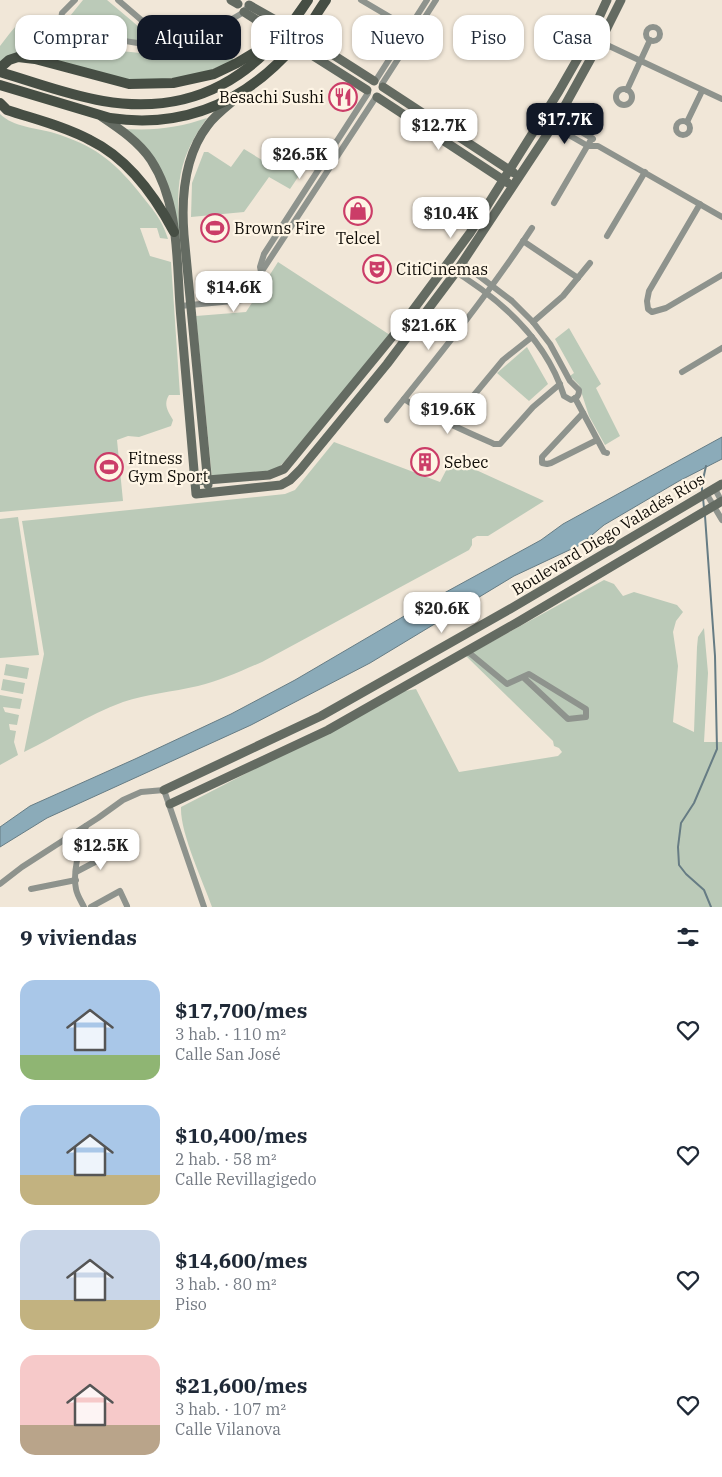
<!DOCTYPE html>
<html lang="es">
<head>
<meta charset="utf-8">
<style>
	body { margin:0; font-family:"IBM Plex Serif",serif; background:#f6f6f7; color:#1f2937; height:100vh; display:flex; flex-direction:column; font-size:19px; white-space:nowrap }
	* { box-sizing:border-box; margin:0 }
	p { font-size:16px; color:#747a83 }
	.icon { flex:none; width:28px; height:28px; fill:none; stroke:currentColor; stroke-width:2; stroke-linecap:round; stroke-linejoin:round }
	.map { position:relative; height:907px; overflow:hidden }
	.sheet { display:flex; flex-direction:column; background:#fff; flex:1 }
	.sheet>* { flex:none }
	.guide { position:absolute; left:15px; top:15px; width:692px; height:45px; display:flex; gap:10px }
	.price { position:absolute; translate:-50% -42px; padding:0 11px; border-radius:10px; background:#fff; color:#222; font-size:16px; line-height:32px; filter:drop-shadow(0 1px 2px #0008) }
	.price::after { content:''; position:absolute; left:50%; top:30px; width:15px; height:11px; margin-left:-8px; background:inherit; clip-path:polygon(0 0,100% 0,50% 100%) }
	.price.on { background:#111827; color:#fff }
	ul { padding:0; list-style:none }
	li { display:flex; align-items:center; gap:15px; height:125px; padding:0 20px }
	li span { display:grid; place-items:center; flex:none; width:140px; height:100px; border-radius:15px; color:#555 }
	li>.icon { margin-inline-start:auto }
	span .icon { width:60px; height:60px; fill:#fffc; stroke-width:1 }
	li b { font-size:21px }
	h2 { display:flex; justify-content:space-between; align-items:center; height:60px; padding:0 20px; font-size:21px }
	.chip { padding:0 18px; border-radius:15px; background:#fff; box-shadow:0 1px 4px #0004; font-size:18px; line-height:45px }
	.chip.on { background:#111827; color:#fff }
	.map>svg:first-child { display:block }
</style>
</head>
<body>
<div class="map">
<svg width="722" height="907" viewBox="0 0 722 907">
	<rect width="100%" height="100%" fill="#f1e7d8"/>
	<g fill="#bbcab8">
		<polygon points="83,0 107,0 158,43 146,43 72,27 66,21"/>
		<path d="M 43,16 L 54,16 L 57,20 L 57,26 L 59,31 L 74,37 L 70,49 L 81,52 L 85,41 C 100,45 115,51 131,52 C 158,56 192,50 218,39 L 234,60 L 200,75 L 140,82 L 24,55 L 0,64 L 0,46 L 10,33 L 21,20 L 26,17 Z"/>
		<path d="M 0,114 C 13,127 37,128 54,133 C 93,145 113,160 138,191 C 152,209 161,217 168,239 L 160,238 L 157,228 L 140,228 L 150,256 L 171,262 L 180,395 L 169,395 C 163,405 168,411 173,420 L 171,426 L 139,437 L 128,436 L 117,440 L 123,501 L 0,512 Z"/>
		<path d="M 207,118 C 173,165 176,196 182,251 L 173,208 L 160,174 L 118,128 C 148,132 178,128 207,118 Z"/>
		<polygon points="294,139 315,152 290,189 269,177 244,212 191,217 192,183 204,152 208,152 231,167 244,149 275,168"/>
		<polygon points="278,262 390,335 284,462 276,470 212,478 196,316 246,312"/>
		<polygon points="569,328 601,384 596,388 620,436 605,445 589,416 579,385 570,376 574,373 555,339"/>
		<polygon points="527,347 548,384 529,401 497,373"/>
		<path d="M 334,442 L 440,482 L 452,459 L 544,501 L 488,536 L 477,536 L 472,539 L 472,545 L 469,550 L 262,662 C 241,671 220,681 198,686 C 172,692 147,694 123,702 C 87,715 58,736 24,752 L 44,654 L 22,521 L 285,494 L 295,490 Z"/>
		<polygon points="18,517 39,655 0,658 0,519"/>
		<path d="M 604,580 L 614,584 L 623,596 L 634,592 L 677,605 L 683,612 L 676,621 L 673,632 L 678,666 L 673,722 L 694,732 L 697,647 L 698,637 L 704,628 L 708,673 L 704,742 L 722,742 L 722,907 L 212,907 C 203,881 180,833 181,807 L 405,691 L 416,689 L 459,772 L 558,756 L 562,752 L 559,748 L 554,746 L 553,741 L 466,656 Z"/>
		<polygon points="6,664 29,668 27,679 4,675"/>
		<polygon points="3,679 25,683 23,694 1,690"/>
		<polygon points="0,695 22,699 20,709 3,707 5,712 19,715 17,725 9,724 10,730 16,731 14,742 18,755 0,765"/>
	</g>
	<polygon fill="#8babb9" stroke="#667c84" points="722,437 722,459 679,481 604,525 580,545 514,576 370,663 251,725 47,818 0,847 0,827 30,806 135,759 231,714 295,680 435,598 541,540 563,524"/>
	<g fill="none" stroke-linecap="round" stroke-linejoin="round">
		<g stroke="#667c84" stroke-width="2">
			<polyline points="702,491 702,484 706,466"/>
			<polyline points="703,498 704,508"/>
			<polyline points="705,516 715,656 717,749 694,803 681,823 678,847 679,865 686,874 704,890 711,907"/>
		</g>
		<g stroke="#8e938d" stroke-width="6">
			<path d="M 75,0 L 62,13 L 61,19 L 65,25 L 71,28 C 110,38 156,53 196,38 C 213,32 228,21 244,12 L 246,9"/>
			<polyline points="118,0 168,43"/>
			<polyline points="361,0 412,30"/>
			<circle cx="653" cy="34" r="7"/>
			<polyline points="590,37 722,99"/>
			<polyline points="376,80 427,0"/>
			<polyline points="382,84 436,0"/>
			<circle cx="624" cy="97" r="8"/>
			<polyline points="627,90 650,40"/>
			<polyline points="558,118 593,139"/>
			<circle cx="683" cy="128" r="7"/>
			<polyline points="687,122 702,91"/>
			<polyline points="553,126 588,146 598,146 722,217"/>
			<polyline points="554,203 592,138"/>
			<polyline points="700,204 649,291 647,301 648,309 652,312 666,308 722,275"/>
			<polyline points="607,236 645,172"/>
			<polyline points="523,241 578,278"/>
			<path d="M 446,266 C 497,296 546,338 564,396 L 571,400 C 577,398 579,396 579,390 L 570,381 L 550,344 L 533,322 L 512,301 L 462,263"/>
			<polyline points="261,272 260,267 264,254 368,93"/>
			<polyline points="180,306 243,300 376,97"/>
			<polyline points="533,322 563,296 590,263"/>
			<polyline points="682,372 722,348"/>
			<polyline points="575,398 604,452 607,453"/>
			<path d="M 404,399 C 432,417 463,430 494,444 L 500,444 L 533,407 L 560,384"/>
			<polyline points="583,413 542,457 542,463 547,464 551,463 597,440"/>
			<path d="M 387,420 C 437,358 488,295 532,228"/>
			<polyline points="450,424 503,360 532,337"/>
			<polyline points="715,489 722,502"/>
			<polyline points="706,493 722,520"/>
			<polyline points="467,651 507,684 529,674 586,709 586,717 568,719 523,677"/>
			<polyline points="76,872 116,851"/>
			<polyline points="0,884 22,867 98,818 123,800 141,792 164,790 204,907"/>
			<polyline points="31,889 76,880"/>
			<path d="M 84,907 C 81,901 77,895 76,889 C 72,871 81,843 86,826"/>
			<polyline points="91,907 120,891 127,906"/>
		</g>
		<g stroke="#646b62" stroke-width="9">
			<polyline points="231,0 238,4"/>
			<polyline points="249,5 302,35 374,81"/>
			<polyline points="244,12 367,90"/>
			<polyline points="383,87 514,173"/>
			<polyline points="377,97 508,183"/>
			<path d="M 102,117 C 120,129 139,142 151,160 C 181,206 176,267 181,319 C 186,377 191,436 196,494 L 281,485 L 290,480 L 300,470 L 387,364 L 456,272 L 558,118 L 600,42 L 621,0"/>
			<polyline points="195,481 269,475 284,469 402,325 470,233 559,91 590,37 607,0"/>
			<path d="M 208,485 L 184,235 C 181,197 184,156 208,125 C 216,114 229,105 239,96"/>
			<polyline points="164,790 321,716 510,609 722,484"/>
			<polyline points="170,804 328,730 518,622 722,501"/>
		</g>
		<g stroke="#464e44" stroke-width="10">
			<polyline points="0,68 9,60 18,57 35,59 129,84 173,83 214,74 237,63 262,48 270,46"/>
			<path d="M 0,72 C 34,82 68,95 103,101 C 196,117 259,75 308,0"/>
			<path d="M 0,85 L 110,118 C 185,129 247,101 296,44 C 307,31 316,14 326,0"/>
			<path d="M 0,103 L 7,110 C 34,119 64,126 90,140 C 127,158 155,196 174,232"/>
		</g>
	</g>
	<defs>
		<symbol id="restaurant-ring" viewBox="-11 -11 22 22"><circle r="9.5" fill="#fef5e5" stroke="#cb3d68" stroke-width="1.5"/><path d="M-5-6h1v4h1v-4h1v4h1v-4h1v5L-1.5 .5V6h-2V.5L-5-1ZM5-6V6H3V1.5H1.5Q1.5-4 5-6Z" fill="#cb3d68"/></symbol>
		<symbol id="shop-ring" viewBox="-11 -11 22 22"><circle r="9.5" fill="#fef5e5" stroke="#cb3d68" stroke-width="1.5"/><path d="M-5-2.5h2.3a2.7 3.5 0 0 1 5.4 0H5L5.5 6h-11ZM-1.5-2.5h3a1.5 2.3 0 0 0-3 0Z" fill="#cb3d68"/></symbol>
		<symbol id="stadium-ring" viewBox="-11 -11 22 22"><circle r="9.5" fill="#fef5e5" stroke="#cb3d68" stroke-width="1.5"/><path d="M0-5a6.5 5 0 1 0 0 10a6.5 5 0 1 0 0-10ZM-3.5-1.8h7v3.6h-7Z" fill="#cb3d68"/></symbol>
		<symbol id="theatre-ring" viewBox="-11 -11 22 22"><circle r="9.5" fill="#fef5e5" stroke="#cb3d68" stroke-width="1.5"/><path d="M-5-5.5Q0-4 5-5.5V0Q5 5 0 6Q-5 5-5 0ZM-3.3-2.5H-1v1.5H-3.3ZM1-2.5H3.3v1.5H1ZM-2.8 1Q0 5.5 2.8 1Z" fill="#cb3d68"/></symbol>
		<symbol id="building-ring" viewBox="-11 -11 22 22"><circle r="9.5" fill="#fef5e5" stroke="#cb3d68" stroke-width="1.5"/><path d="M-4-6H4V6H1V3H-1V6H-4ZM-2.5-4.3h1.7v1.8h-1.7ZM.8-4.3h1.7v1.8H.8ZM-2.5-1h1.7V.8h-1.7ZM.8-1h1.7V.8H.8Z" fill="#cb3d68"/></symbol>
	</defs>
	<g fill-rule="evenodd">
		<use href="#restaurant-ring" x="327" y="81" width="32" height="32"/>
		<use href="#shop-ring" x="342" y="195" width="32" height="32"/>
		<use href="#stadium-ring" x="199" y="212" width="32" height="32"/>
		<use href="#theatre-ring" x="361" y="253" width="32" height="32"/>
		<use href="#building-ring" x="409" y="446" width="32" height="32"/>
		<use href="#stadium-ring" x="93" y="451" width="32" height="32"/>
	</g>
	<g text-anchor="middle" stroke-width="4.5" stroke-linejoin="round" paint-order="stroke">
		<g font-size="16" fill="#100d08" stroke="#fef5e5" text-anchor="start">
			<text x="324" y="103" text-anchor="end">Besachi Sushi</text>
			<text x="234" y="234">Browns Fire</text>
			<text x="358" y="244" text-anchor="middle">Telcel</text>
			<text x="396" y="275">CitiCinemas</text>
			<text x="128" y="464">Fitness<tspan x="128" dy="18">Gym Sport</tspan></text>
			<text x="444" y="468">Sebec</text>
		</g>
		<g font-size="16" fill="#100d08" stroke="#fef5e5">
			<text transform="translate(608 534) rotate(-31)" y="6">Boulevard Diego Valadés Ríos</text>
		</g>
	</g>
</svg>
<b class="price on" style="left:565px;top:145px">$17.7K</b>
<b class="price" style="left:439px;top:151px">$12.7K</b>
<b class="price" style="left:300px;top:180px">$26.5K</b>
<b class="price" style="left:451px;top:239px">$10.4K</b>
<b class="price" style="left:234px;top:313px">$14.6K</b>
<b class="price" style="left:429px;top:351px">$21.6K</b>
<b class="price" style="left:448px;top:435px">$19.6K</b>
<b class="price" style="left:442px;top:634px">$20.6K</b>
<b class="price" style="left:101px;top:871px">$12.5K</b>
<div class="guide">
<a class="chip">Comprar</a>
<a class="chip on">Alquilar</a>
<a class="chip">Filtros</a>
<a class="chip">Nuevo</a>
<a class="chip">Piso</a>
<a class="chip">Casa</a>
</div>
</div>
<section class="sheet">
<h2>9 viviendas<svg class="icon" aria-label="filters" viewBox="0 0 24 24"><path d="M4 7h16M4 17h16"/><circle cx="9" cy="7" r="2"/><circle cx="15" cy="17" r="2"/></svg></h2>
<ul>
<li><span style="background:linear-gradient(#a9c7e8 75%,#8fb573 0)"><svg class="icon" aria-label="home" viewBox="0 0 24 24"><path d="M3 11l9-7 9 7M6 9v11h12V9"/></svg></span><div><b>$17,700/mes</b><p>3 hab. · 110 m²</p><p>Calle San José</p></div><svg class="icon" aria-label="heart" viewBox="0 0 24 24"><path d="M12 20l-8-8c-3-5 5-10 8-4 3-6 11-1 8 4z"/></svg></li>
<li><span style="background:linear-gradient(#a9c7e8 70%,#c2b280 0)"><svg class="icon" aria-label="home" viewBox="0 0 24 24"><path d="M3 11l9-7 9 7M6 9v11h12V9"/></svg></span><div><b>$10,400/mes</b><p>2 hab. · 58 m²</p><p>Calle Revillagigedo</p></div><svg class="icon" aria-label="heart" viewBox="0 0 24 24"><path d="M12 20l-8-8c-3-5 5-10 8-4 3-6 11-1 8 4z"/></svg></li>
<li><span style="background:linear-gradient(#c9d6e8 70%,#c2b280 0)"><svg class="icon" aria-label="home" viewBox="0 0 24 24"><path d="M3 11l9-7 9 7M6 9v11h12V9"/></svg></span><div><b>$14,600/mes</b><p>3 hab. · 80 m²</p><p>Piso</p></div><svg class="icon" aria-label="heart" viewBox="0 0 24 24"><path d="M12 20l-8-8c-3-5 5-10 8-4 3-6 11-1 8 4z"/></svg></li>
<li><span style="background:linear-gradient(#f6c9c9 70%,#b9a48a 0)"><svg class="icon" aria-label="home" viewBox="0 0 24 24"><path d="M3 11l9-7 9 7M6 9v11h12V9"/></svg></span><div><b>$21,600/mes</b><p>3 hab. · 107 m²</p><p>Calle Vilanova</p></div><svg class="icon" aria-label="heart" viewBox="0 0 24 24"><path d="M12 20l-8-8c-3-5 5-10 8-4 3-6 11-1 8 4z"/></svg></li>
</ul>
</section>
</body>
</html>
